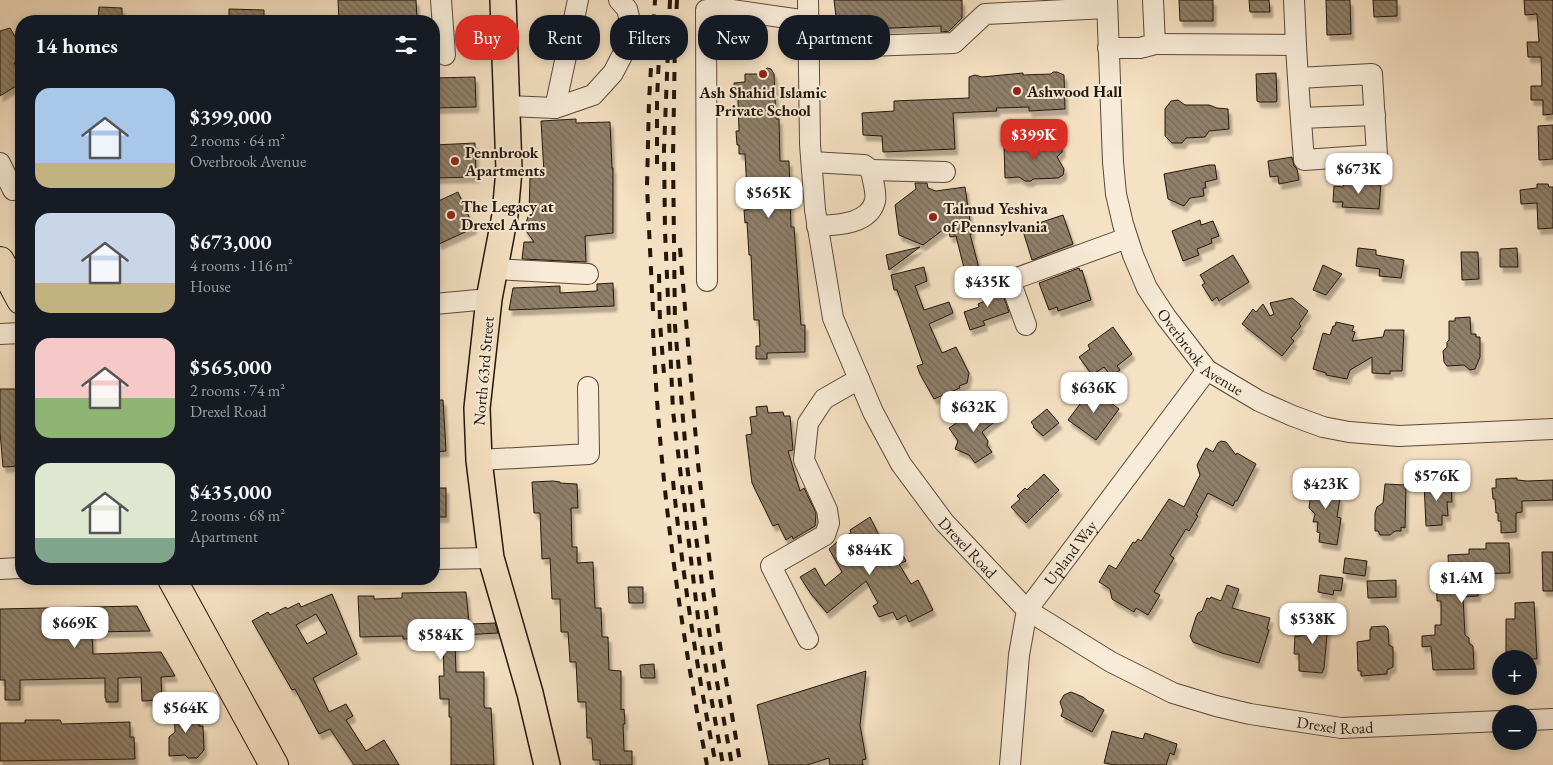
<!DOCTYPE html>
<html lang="en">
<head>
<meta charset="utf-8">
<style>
	body { margin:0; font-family:"EB Garamond",serif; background:#242831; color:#f1f3f6; height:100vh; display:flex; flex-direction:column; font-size:19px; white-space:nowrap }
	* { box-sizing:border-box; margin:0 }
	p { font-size:16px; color:#9ea1a6 }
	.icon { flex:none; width:28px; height:28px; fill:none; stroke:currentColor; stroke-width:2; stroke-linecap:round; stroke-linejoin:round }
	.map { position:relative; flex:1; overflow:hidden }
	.drawer { position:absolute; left:15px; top:15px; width:425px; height:570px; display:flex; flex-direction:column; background:#171b24; border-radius:20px; box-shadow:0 2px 8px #0003 }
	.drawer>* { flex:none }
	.banner { position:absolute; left:455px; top:15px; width:475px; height:45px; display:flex; gap:10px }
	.tools { position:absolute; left:1492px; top:650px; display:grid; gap:10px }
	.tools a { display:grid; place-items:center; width:45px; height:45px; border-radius:50%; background:#171b24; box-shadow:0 2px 8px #0003; font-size:25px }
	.price { position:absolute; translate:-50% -42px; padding:0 11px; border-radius:10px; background:#fff; color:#222; font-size:16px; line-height:32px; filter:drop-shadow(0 1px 2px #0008) }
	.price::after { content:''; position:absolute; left:50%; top:30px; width:15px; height:11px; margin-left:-8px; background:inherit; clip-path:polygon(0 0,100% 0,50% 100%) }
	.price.on { background:#d93025; color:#fff }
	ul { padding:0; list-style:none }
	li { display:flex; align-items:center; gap:15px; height:125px; padding:0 20px }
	li span { display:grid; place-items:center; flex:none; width:140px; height:100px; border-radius:15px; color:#555 }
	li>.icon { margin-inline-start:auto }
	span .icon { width:60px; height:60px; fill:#fffc; stroke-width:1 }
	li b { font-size:21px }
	h2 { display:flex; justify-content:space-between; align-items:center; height:60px; padding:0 20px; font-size:21px }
	.chip { padding:0 18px; border-radius:20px; background:#171b24; box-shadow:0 2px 8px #0003; font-size:18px; line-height:45px }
	.chip.on { background:#d93025; color:#fff }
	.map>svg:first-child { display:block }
</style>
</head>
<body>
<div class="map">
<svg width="1553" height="765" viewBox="0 0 1553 765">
	<defs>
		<pattern id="building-back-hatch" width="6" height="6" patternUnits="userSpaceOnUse" patternTransform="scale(1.25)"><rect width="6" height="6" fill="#90806b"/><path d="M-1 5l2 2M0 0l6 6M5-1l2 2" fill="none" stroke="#756856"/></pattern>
		<filter id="shadow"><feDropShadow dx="3" dy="5.5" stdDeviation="1" flood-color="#0004"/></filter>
	</defs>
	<rect width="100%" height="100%" fill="#f5e1c3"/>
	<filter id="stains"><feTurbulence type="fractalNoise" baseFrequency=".004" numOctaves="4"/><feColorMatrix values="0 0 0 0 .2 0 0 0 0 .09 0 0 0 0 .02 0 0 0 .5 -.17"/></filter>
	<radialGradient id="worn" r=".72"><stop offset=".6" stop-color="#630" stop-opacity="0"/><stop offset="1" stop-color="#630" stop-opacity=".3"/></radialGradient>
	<g fill="url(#building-back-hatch)" stroke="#23170b" fill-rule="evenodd" filter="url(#shadow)">
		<polygon points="338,0 416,0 417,21 339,21"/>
		<polygon points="834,0 962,0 962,18 949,31 941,32 941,26 844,30 844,25 837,25"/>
		<polygon points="1179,0 1213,0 1213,21 1180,21"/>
		<polygon points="1249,0 1269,0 1270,12 1250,12"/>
		<polygon points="1326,0 1350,0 1351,34 1327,35"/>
		<polygon points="1373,0 1397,0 1397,16 1374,17"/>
		<polygon points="1524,0 1553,0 1553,114 1543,115 1543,100 1531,100 1531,86 1542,86 1541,57 1528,57 1527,42 1539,42 1537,14 1525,15"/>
		<polygon points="99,7 122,8 122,21 98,21"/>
		<polygon points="229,9 264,10 264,21 229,21"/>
		<polygon points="10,28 21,47 21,59 14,63 21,76 21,83 0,96 0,31"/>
		<polygon points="767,68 771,69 774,74 776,119 779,119 780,161 789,161 791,227 794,227 801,325 805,325 805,352 767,353 767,359 756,359 756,346 760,346 759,320 754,320 751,255 749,255 747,222 745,223 744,210 748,210 745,154 739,154 739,145 737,145 736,131 739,131 738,99 735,99 734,83 745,82 745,74 760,74"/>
		<polygon points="1053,72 1057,72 1064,75 1065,109 1029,111 1029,107 996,108 997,111 953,113 955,149 883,152 882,136 863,135 862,113 894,111 894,101 969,98 969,77 975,75 982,77 1023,73 1023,75 1051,74"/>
		<polygon points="1276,73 1277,100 1276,102 1259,102 1257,101 1256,74"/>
		<polygon points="475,77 476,107 434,108 434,78"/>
		<polygon points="1178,100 1185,105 1209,105 1217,108 1228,109 1229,129 1209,131 1205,137 1186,138 1182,143 1172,143 1165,136 1165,109 1171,101"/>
		<polygon points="576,119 576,123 610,122 612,168 613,168 613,233 585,236 586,262 522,259 524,242 534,242 524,228 529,214 530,177 534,173 544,173 541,121"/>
		<polygon points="1553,125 1553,159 1539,160 1538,126"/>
		<polygon points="1023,141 1059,142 1062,146 1062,152 1057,157 1064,169 1063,175 1058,178 1033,179 1031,181 1025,181 1019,177 1005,178 1004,146 1018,146"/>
		<polygon points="475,143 476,177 434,178 434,145"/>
		<polygon points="1292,157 1294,166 1297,169 1299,180 1279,184 1278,176 1270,177 1268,161"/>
		<polygon points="1209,165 1215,165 1217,179 1205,182 1206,188 1203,188 1204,196 1190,198 1184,206 1168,199 1164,174"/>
		<polygon points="1344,182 1357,183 1357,182 1365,182 1381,183 1379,209 1342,207 1343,202 1333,202 1334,186 1343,187"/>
		<polygon points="915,183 927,183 928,188 936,191 965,187 972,234 970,234 980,272 966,276 956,236 950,237 948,226 923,245 899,235 895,205 916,189"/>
		<polygon points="1537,184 1548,184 1549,187 1553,187 1553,228 1538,229 1537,203 1521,204 1520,190 1537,188"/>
		<polygon points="458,192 474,228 439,244 434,232 434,203"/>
		<polygon points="1063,215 1073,244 1032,260 1023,231 1031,228 1030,226"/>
		<polygon points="1200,220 1201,225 1213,221 1219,236 1211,239 1212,243 1197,249 1199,255 1183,261 1172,231"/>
		<polygon points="920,247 889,270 886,255"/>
		<polygon points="1358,248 1376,250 1376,255 1404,260 1401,278 1379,276 1380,269 1356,266"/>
		<polygon points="1517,248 1518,267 1500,267 1500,249"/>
		<polygon points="1461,252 1478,252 1479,279 1462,280"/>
		<polygon points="1233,255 1249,282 1219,301 1217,297 1212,301 1202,285 1205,283 1200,275"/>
		<polygon points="1323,265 1342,274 1326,295 1313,290"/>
		<polygon points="924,267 927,281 915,286 924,310 949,302 953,313 929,324 942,353 956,347 969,373 967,383 959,386 960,388 934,399 920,374 917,366 923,364 897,290 894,290 891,275"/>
		<polygon points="1079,268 1080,271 1082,270 1091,300 1058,311 1057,307 1049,310 1039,283"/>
		<polygon points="613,283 614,306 509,310 513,288 560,286 560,293 597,291 597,284"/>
		<polygon points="1001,283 1001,290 1009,312 983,321 985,325 970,330 964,312 979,307 978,304 990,299 986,289"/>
		<polygon points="1292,298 1308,311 1299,324 1301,326 1291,338 1294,341 1282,356 1242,324 1253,309 1256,312 1263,304 1270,316 1274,314 1270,303"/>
		<polygon points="1470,317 1471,334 1476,334 1476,337 1480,337 1480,357 1475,369 1470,370 1464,365 1447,366 1444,362 1443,351 1447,347 1447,342 1449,340 1449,321 1455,321 1455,318"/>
		<polygon points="1336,322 1354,326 1352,331 1355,332 1352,341 1383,337 1385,330 1404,330 1402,371 1390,371 1390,374 1372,373 1372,357 1350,370 1347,379 1326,375 1326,373 1313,369 1323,333 1330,335 1333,326 1335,326"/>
		<polygon points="1113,327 1132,354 1117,366 1120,370 1111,376 1104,367 1092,375 1079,357 1090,349 1088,345"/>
		<polygon points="1092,388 1119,409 1096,440 1068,420"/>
		<polygon points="0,389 16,389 16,451 21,451 21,466 3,467 0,432"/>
		<polygon points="434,400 443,400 446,451 434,452"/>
		<polygon points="987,405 989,408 991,406 999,418 982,432 988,441 987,445 992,452 975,463 969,455 955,449 958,441 949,428 968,415 968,416 981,407 982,408"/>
		<polygon points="767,406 768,413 783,412 784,416 790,416 793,450 788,451 800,491 804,488 816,513 815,526 793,539 792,536 786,540 778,524 773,526 752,483 746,435 752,434 750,417 757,416 756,407"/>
		<polygon points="1047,409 1059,423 1043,436 1033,427 1034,426 1031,422"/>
		<polygon points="1221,441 1226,442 1236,455 1237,453 1256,464 1237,501 1235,501 1233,506 1208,493 1196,515 1198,516 1189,531 1186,529 1170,555 1174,558 1154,592 1160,595 1148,615 1136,608 1134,612 1112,599 1110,589 1099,582 1109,565 1116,569 1133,542 1135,543 1138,539 1141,541 1169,499 1184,507 1200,475 1197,465 1206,448 1213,452 1218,443"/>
		<polygon points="1044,474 1059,490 1026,523 1011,507 1020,499 1017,496 1025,488 1027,490"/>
		<polygon points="1322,478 1340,481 1337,497 1340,498 1337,517 1341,518 1340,525 1337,545 1319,542 1320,533 1317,532 1318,522 1313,522 1315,514 1309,508 1312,486 1318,487 1319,484 1321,484"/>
		<polygon points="1517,478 1517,480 1527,481 1553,480 1553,500 1522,501 1522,512 1516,513 1516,532 1501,533 1501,521 1498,521 1498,513 1496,513 1495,499 1493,499 1492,488 1496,488 1496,479"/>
		<polygon points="553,481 560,482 560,483 577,484 578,508 571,508 572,547 577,547 577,563 593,562 595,608 601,608 602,637 608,637 609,670 621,671 621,710 624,709 625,724 623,724 624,751 632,751 632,765 600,765 600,760 593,760 592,740 591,738 587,738 586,702 578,702 576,662 570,662 568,632 561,632 560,599 552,599 550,558 542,559 540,513 534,513 532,482"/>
		<polygon points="1451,482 1452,502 1447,502 1448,516 1442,515 1442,525 1426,526 1424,483"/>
		<polygon points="1385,484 1406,485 1405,528 1401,527 1401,531 1395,531 1390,535 1380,535 1378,531 1375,531 1375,513 1377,507 1383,503"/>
		<rect x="434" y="488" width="12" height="29"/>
		<polygon points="870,517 889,555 900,550 906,561 899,564 911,584 918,580 933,610 909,622 906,615 897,620 893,612 879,617 873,606 878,603 866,581 827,613 811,594 800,577 815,568 825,586 842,572 829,549 837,542 843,542 845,536 851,533 850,530"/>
		<polygon points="1486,543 1509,543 1510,573 1477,574 1478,596 1463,597 1465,635 1469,638 1469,643 1473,646 1474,669 1433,670 1431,646 1422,647 1422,636 1435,635 1435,625 1441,625 1441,601 1437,601 1436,575 1449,575 1448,555 1469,554 1469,549 1486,549"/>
		<polygon points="1542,552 1553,552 1553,591 1543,591"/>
		<polygon points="1345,558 1367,561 1365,576 1343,573"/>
		<polygon points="1320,575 1343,578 1341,591 1334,590 1333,595 1318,592"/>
		<polygon points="1396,580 1396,597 1368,598 1367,581"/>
		<polygon points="1227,585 1239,589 1232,608 1270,618 1267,629 1269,630 1259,663 1222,653 1193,642 1190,636 1196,617 1198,613 1202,611 1207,598 1210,599 1211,597 1221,601"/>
		<polygon points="628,587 643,587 643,603 629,603"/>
		<polygon points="466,592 469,622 471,622 471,624 495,623 498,633 463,635 463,645 455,645 456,672 484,672 484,706 485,708 491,708 494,765 451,765 451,717 449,717 449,699 440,699 439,676 444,676 443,638 403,639 403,636 360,637 358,596 374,596 374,599 402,598 402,593"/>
		<path d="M 332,594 L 357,654 L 313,678 L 329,712 L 346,704 L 353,716 L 346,720 L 366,751 L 384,740 L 399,765 L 354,765 L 330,729 L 319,734 L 295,689 L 292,690 L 252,621 L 268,612 L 270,615 L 286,607 L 287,609 L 299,603 L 301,607 ZM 316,614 L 327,633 L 307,644 L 296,625 Z"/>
		<polygon points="1534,602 1537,659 1506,659 1506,619 1515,619 1515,603"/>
		<polygon points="137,606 150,631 92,632 93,654 161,652 175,676 161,677 162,700 142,701 141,677 118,678 118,702 106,702 106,698 105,698 105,678 20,680 20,700 5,700 5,680 0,680 0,609"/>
		<polygon points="1316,612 1329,613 1324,668 1322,673 1299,671 1299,654 1294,654 1295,636 1301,636 1301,627 1312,628 1313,615 1316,615"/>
		<polygon points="1385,626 1388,629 1389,645 1393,647 1393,667 1387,670 1387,674 1361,676 1361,671 1358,671 1357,642 1370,640 1370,629 1372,629 1371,627"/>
		<polygon points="654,664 655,678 641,678 640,665"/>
		<polygon points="866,671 860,725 866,759 862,760 863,765 830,765 829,758 807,765 769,765 757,705"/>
		<polygon points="1071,692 1083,697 1088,701 1104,710 1092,732 1061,716 1063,711 1060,702 1064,695"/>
		<polygon points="174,704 191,704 191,718 198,718 199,726 203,726 204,750 197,758 188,758 185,755 169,756 169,737 175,732"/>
		<polygon points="25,720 60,720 62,724 130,722 130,737 134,737 135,759 0,761 0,723 25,723"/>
		<polygon points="1112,731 1143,739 1145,733 1177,744 1174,755 1170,753 1166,765 1116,765 1104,763"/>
	</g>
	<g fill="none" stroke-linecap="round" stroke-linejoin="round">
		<defs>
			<g id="minor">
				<polyline points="441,0 445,55"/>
				<path id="s1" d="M 808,0 L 810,144 L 815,210 L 833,318 L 873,412 L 901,464 L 944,522 L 1027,610 L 1111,662 L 1173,693 L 1216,706 L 1250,714 L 1341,728 L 1501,721"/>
				<path id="s2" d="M 1107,0 L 1113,162 L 1116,194 L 1123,224 L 1133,255 L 1147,288 L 1166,317 L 1207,370 L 1259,401 L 1293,416 L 1323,427 L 1349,432 L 1399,436 L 1553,429"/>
				<polyline points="1155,44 1296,45 1294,0"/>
				<path d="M 1296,45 C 1298,83 1301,122 1304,160 L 1377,155 L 1372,74 L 1298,78"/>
				<polyline points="809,48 954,43 985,14 1107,8"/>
				<polyline points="1108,48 1140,48 1155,44 1153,0"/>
				<polyline points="507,106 555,108 578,0"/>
				<polyline points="555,108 593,95 613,73 626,48 631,25 627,9 619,0"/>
				<polyline points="1301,118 1375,115"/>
				<path d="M 812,162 L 864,165 L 871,170 C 872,179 877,192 875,201 C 869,225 835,225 817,226"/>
				<polyline points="0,163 13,190 21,185"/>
				<polyline points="871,170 945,172"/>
				<polyline points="495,269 588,274"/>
				<polyline points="707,281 706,10 732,10 808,21"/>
				<polyline points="434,304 489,299"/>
				<polyline points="1026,325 1012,286 1014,279 1127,238"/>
				<polyline points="0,334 21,333"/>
				<polyline points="479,460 589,454 588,387"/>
				<polyline points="434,559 491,558"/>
				<polyline points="0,569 21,568"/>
				<polyline points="808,639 771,566 825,535 829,523 827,510 804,460 808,423 824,399 859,379"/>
				<polyline points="1529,720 1553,719"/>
				<path id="s3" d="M 1010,765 L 1019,655 L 1027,610 L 1207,370"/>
			</g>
			<polyline id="major" points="503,0 509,170 505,215 489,299 477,408 479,460 491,558 530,693 547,765"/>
			<g id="highway">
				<polyline points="0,261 21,300"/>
				<polyline points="172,579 274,765"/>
			</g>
		</defs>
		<use href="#minor" stroke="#584a39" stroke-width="22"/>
		<use href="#major" stroke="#23170b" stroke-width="28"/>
		<use href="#highway" stroke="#23170b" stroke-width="30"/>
		<use href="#minor" stroke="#f8ecd8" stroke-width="20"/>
		<use href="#major" stroke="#f5e1c3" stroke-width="25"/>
		<use href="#highway" stroke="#f5e1c3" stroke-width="28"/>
		<g stroke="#23170b" stroke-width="4" stroke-dasharray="9 9" stroke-linecap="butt">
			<polyline points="670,0 664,149 665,231 673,411 700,634 723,765"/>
			<polyline points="677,0 675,40 673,157 675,326 687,465 702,584 716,677 732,765"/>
			<polyline points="657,164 657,100 660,34"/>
			<polyline points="680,248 698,464 719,639 740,762"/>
			<polyline points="659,274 660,323 664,374"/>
			<polyline points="653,311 647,187 649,101 655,0"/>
			<path d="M 653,329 C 659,475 679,621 707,765"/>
			<path d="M 673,481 C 683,576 697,671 716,765"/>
		</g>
	</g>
	<g fill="#8f2418" stroke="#f8ecd8" stroke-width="2">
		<circle cx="763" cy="74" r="5"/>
		<circle cx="1017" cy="91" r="5"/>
		<circle cx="455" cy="161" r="5"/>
		<circle cx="451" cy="215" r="5"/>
		<circle cx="933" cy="217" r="5"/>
	</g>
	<g text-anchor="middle" stroke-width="4" stroke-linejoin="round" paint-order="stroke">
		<g font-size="16" font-weight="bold" fill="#23170b" stroke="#f8ecd8" text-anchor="start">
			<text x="1027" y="97">Ashwood Hall</text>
			<text x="763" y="98" text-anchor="middle">Ash Shahid Islamic<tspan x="763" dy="18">Private School</tspan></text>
			<text x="465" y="158">Pennbrook<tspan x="465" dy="18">Apartments</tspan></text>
			<text x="461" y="212">The Legacy at<tspan x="461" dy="18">Drexel Arms</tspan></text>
			<text x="943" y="214">Talmud Yeshiva<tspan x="943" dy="18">of Pennsylvania</tspan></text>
		</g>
		<g font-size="16" fill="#23170b" stroke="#f8ecd8">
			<text dy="6" stroke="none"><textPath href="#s2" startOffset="378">Overbrook Avenue</textPath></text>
			<text transform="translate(483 371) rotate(-85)" y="6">North 63rd Street</text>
			<text dy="6" stroke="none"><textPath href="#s1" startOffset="588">Drexel Road</textPath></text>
			<text dy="6" stroke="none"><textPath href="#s3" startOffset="228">Upland Way</textPath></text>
			<text dy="6" stroke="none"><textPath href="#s1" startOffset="1008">Drexel Road</textPath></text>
		</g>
	</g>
	<rect width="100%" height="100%" filter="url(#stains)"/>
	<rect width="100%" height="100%" fill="url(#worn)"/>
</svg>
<div class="tools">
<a>+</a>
<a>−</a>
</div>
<b class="price on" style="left:1034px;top:161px">$399K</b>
<b class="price" style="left:1359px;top:195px">$673K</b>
<b class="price" style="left:769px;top:219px">$565K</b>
<b class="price" style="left:988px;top:308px">$435K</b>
<b class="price" style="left:1094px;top:414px">$636K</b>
<b class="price" style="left:974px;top:433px">$632K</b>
<b class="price" style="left:1437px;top:502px">$576K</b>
<b class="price" style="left:1326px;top:510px">$423K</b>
<b class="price" style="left:870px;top:576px">$844K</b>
<b class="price" style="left:1462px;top:604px">$1.4M</b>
<b class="price" style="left:1313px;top:645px">$538K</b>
<b class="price" style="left:75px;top:649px">$669K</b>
<b class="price" style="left:441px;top:661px">$584K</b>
<b class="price" style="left:186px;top:734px">$564K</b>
<div class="banner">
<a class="chip on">Buy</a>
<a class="chip">Rent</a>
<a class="chip">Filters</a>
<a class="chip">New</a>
<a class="chip">Apartment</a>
</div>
<section class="drawer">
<h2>14 homes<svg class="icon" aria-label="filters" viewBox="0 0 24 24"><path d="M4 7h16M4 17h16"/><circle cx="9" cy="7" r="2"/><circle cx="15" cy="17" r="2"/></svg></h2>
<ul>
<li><span style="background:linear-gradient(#a9c7e8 75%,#c2b280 0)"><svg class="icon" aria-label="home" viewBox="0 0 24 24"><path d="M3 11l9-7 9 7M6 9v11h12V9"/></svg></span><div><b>$399,000</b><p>2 rooms · 64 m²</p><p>Overbrook Avenue</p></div></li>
<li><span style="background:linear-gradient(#c9d6e8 70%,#c2b280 0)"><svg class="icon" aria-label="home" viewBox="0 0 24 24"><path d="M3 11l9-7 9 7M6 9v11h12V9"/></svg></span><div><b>$673,000</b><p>4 rooms · 116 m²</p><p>House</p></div></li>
<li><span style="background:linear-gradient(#f6c9c9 60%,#8fb573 0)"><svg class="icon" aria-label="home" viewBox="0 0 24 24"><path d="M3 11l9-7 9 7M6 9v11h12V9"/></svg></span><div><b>$565,000</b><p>2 rooms · 74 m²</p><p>Drexel Road</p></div></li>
<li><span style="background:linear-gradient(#dfe7d0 75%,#7fa58c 0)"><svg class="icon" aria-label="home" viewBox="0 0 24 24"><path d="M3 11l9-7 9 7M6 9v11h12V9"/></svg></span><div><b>$435,000</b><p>2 rooms · 68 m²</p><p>Apartment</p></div></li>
</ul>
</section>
</div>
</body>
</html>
